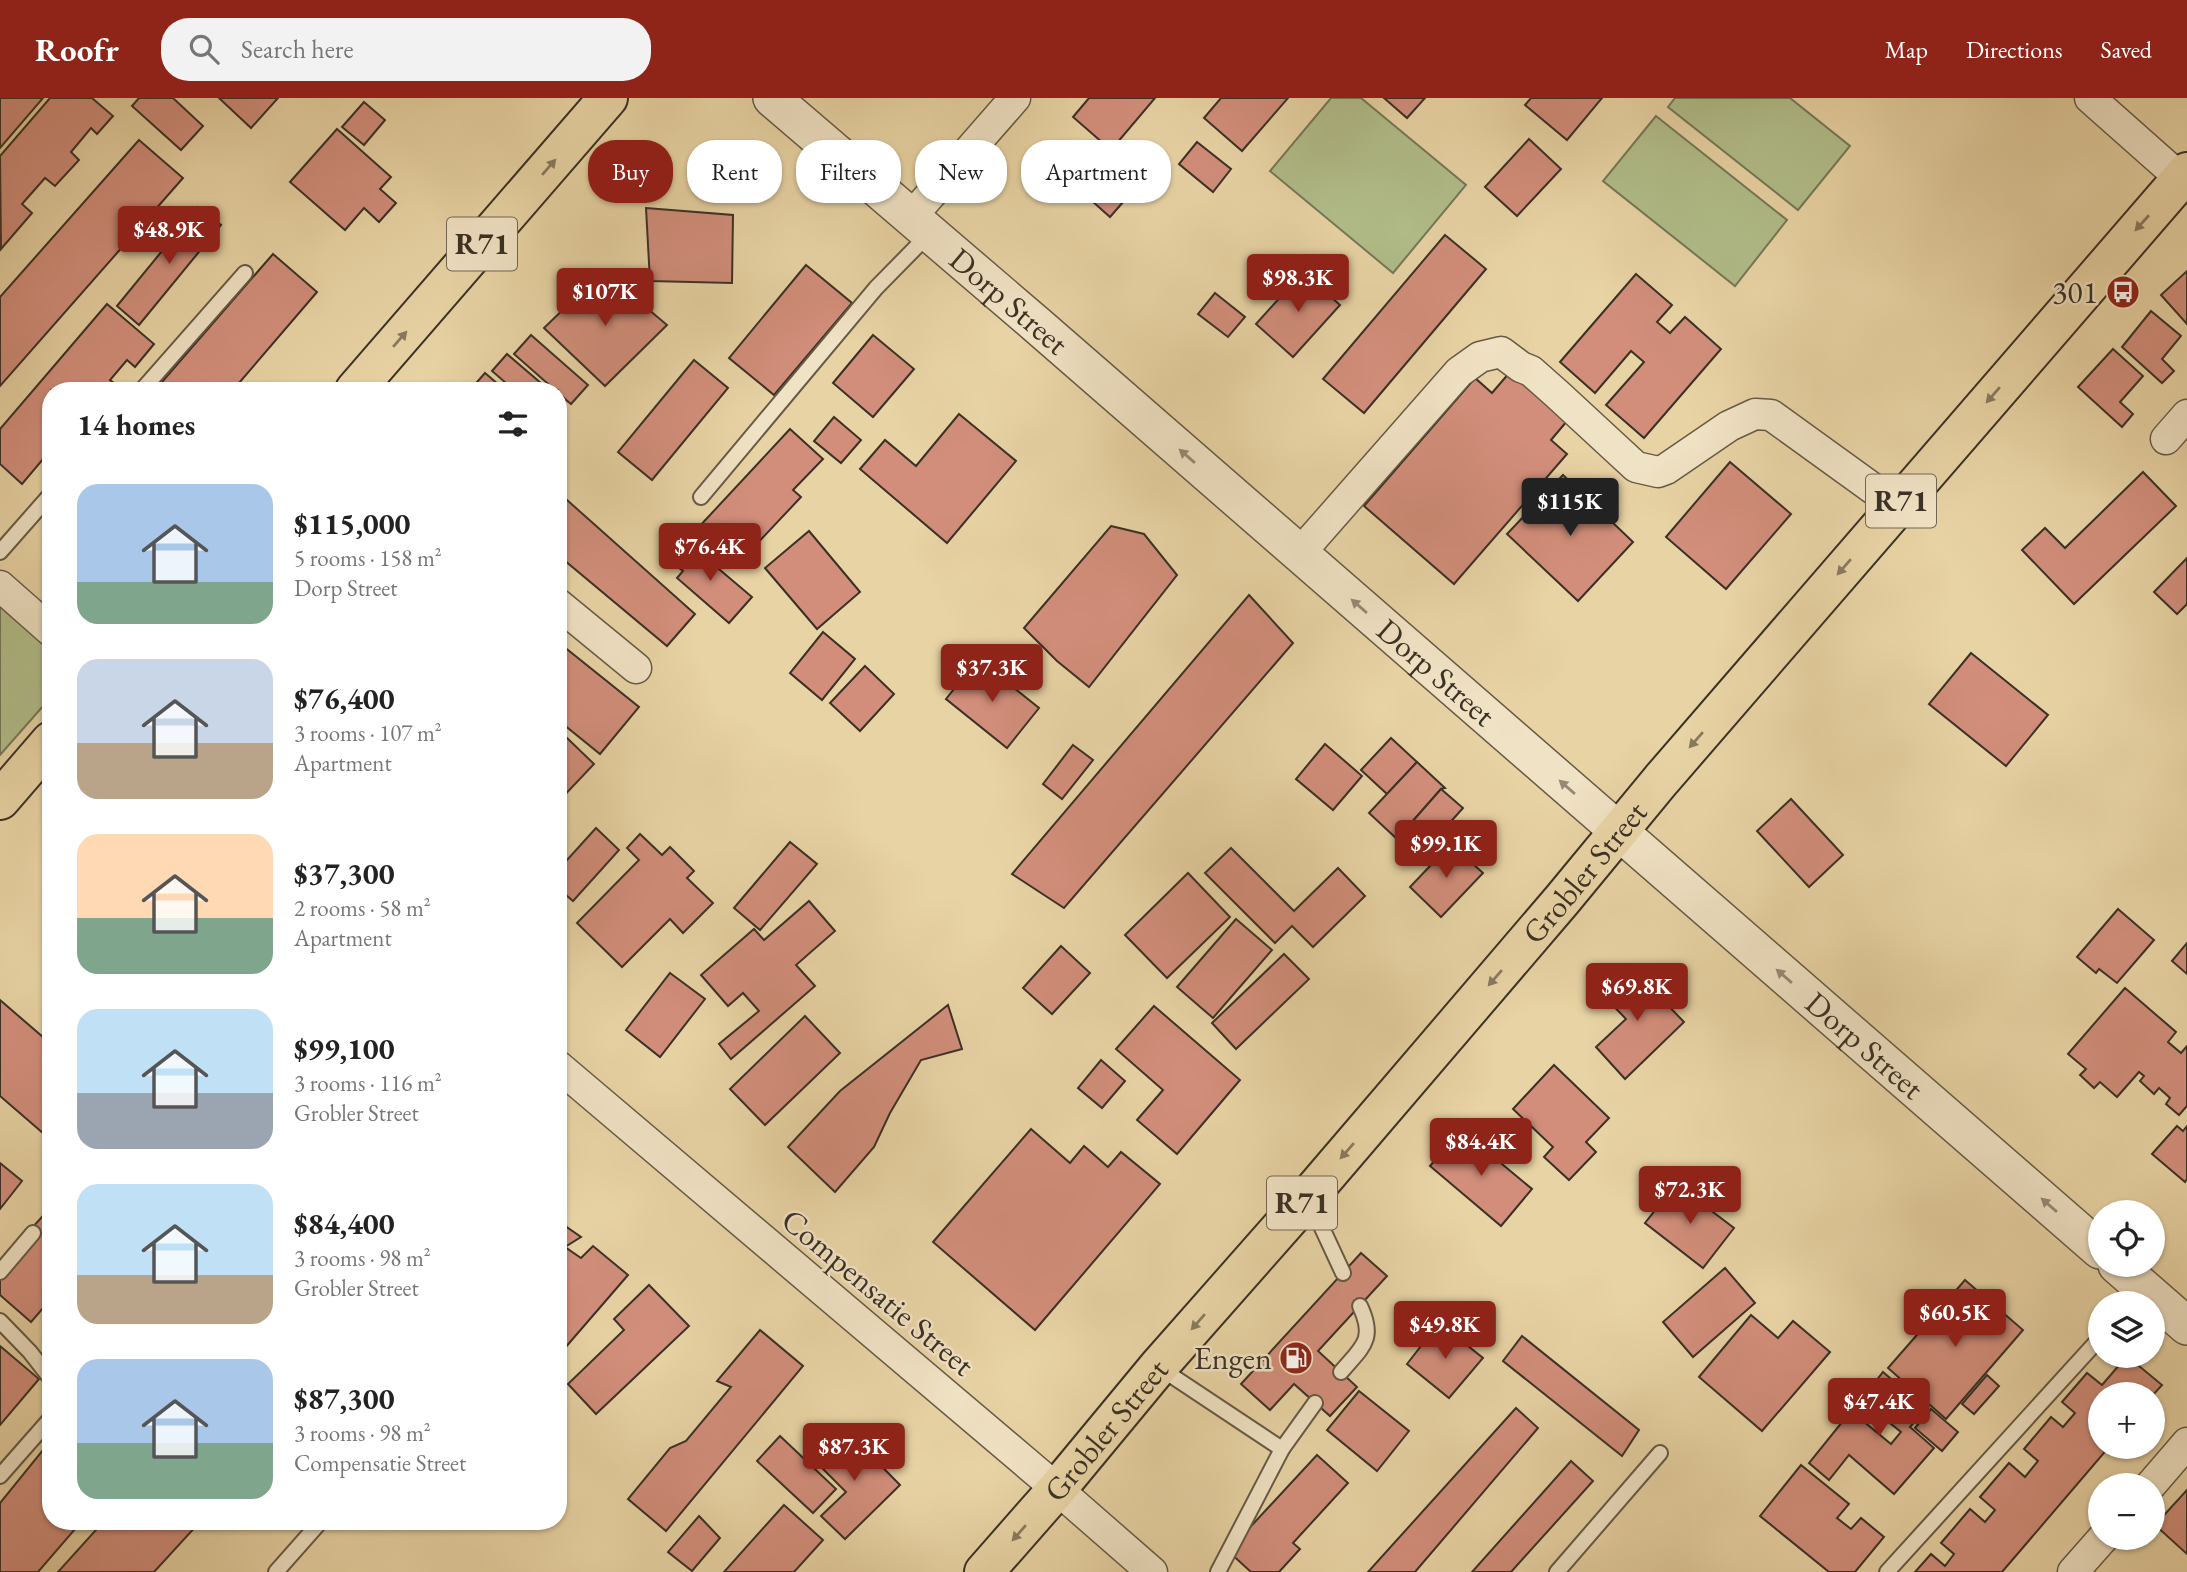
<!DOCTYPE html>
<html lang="en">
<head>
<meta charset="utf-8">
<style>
	body { margin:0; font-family:"EB Garamond",serif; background:#f2f2f2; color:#222; height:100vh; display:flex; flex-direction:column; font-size:26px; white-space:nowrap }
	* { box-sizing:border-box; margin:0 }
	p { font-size:23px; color:#767676 }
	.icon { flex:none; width:38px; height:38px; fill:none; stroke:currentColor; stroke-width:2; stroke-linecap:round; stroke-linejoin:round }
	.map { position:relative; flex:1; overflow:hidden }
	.details { position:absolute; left:42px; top:284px; width:525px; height:1148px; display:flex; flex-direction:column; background:#fff; border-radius:28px; box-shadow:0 2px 5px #0004 }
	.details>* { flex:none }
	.banner { position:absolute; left:588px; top:42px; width:665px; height:63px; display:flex; gap:14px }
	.fabs { position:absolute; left:2088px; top:1102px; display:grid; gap:14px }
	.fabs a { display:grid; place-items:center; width:77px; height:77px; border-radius:50%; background:#fff; box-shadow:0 2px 5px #0004; font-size:35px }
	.price { position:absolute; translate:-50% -60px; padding:0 16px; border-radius:7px; background:#8f2418; color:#fff; font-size:23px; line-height:46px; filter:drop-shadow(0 2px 4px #0008) }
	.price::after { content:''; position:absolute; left:50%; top:42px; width:21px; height:16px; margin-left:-10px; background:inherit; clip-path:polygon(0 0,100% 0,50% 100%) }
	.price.current { background:#222; color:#fff }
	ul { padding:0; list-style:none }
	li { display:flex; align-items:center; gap:21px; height:175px; padding:0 35px }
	li span { display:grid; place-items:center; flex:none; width:196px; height:140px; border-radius:21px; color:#555 }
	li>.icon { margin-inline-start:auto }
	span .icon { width:84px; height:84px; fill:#fffc; stroke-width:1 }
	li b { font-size:30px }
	h2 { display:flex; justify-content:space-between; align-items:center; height:84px; padding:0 35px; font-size:30px }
	.tag { padding:0 24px; border-radius:28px; background:#fff; box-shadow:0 2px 5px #0004; font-size:24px; line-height:63px }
	.tag.current { background:#8f2418; color:#fff }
	header { display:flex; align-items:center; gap:42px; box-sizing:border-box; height:98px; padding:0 35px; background:#8f2418; color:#fff }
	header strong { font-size:33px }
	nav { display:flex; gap:38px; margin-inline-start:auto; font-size:24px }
	.search { width:490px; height:63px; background:#f2f2f2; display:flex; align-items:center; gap:18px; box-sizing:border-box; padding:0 24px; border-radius:28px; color:#767676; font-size:26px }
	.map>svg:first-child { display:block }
</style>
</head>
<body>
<header>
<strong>Roofr</strong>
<div class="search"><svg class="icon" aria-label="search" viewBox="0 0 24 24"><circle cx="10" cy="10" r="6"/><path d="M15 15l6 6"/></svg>Search here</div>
<nav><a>Map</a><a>Directions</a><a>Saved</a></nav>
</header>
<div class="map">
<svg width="2187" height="1474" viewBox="0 0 2187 1474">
	<rect width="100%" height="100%" fill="#e8d3a4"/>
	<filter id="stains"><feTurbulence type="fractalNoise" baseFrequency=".00286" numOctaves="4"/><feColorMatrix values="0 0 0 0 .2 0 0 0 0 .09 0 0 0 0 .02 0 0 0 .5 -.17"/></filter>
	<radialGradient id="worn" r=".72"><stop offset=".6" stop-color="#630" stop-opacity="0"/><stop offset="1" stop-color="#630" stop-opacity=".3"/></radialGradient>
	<g fill="#b1be8a" stroke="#767858" stroke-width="2">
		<polygon points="1331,0 1361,0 1466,87 1393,175 1270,73"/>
		<polygon points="1675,0 1790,0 1850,48 1798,112 1668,9"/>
		<polygon points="1656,18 1787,122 1735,188 1603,83"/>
		<polygon points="0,495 51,538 51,599 0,657"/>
	</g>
	<g fill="#d28e7b" stroke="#3a3126" stroke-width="2">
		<polygon points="0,0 43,0 0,50"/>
		<polygon points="50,0 92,0 113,18 97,36 91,30 71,54 79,62 55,88 45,80 22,106 32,115 1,151 0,58"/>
		<polygon points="139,0 173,0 203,28 181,52 132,8"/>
		<polygon points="219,0 278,0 251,30"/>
		<polygon points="1089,0 1155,0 1111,52 1073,19"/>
		<polygon points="1221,0 1288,0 1242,53 1204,20"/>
		<polygon points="1384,0 1425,0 1407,20"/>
		<polygon points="1531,0 1602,0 1567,42 1525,7"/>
		<polygon points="364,4 385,22 364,47 342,29"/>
		<polygon points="337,31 391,79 380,91 396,105 379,124 364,110 345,132 290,84"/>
		<polygon points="1529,41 1561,71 1517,118 1485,89"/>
		<polygon points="139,42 183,80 0,288 0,199"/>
		<polygon points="1197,44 1231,71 1213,94 1179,66"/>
		<polygon points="1099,53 1138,87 1110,119 1083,95 1092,85 1079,71"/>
		<polygon points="198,109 221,127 139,227 117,208"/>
		<polygon points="646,110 733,117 732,185 650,183"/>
		<polygon points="1445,137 1486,171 1364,315 1323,281"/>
		<polygon points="273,156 317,194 233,292 155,292"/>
		<polygon points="806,167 852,205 774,297 729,260"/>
		<polygon points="603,173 667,227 605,288 544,230"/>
		<polygon points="2187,173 2187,226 2161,197"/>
		<polygon points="1303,174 1340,207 1293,259 1256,226"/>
		<polygon points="1636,176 1672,207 1657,224 1670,235 1685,219 1721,251 1644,340 1606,307 1644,264 1631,253 1595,295 1560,264"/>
		<polygon points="1215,195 1245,219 1228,239 1198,216"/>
		<polygon points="107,206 154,246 135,269 127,262 110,282 118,288 114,292 51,292 51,367 43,361 22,386 0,366 0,331"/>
		<polygon points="2151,213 2181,238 2162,261 2174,273 2162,285 2122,249"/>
		<polygon points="531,237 588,287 571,306 558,295 558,292 555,292 514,256"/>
		<polygon points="873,237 914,271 873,319 833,285"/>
		<polygon points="2113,251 2143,278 2120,304 2133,316 2122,329 2078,289"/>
		<polygon points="507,256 549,292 514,292 492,273"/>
		<polygon points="694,262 728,290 652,382 618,354"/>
		<polygon points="1510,274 1567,323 1551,342 1567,356 1454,486 1364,408 1475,280 1492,295"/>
		<polygon points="485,275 505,292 470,292"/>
		<polygon points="959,316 1016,363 947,445 860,371 885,342 916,368"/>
		<polygon points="834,319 861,342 841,365 814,343"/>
		<polygon points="790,331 823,361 793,392 801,399 736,468 697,431"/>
		<polygon points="1730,364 1791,416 1726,491 1666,439"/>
		<polygon points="2143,374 2176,408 2074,506 2022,452 2045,430 2065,450"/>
		<polygon points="1563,377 1633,444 1578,503 1507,436"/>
		<polygon points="558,394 695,516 667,548 558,457"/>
		<polygon points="1111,428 1144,436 1177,477 1089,589 1057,563 1024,530"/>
		<polygon points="809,433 860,494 817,531 765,470"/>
		<polygon points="687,444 752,499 729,525 677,480 683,473 670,463"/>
		<polygon points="2187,460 2187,506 2177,516 2154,494"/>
		<polygon points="1249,497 1293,545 1064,810 1012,776"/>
		<polygon points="823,534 855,561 822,602 790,575"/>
		<polygon points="558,544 639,609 600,656 558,622"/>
		<polygon points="1971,555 2048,617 2006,668 1929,606"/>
		<polygon points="978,561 1039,610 1007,650 946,601"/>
		<polygon points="865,568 894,596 860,633 830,605"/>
		<polygon points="567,640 594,666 558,704 558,649"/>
		<polygon points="1391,640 1417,664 1387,696 1361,672"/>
		<polygon points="1325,646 1362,678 1333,712 1296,681"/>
		<polygon points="1073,647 1093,662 1062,701 1043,686"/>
		<polygon points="1417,664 1445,690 1441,691 1397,741 1369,715"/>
		<polygon points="1441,691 1463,710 1419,759 1397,741"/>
		<polygon points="1791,701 1843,757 1809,789 1757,733"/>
		<polygon points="596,730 619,752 573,803 558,790 558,772"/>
		<polygon points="640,736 662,757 670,749 694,773 687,780 713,805 683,835 670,821 622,869 577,825 639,762 627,750"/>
		<polygon points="790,744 817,766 760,832 734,810"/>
		<polygon points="1451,746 1483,775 1441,819 1410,789"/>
		<polygon points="1231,750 1294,813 1338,770 1365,798 1313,849 1292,828 1275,845 1205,775"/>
		<polygon points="1188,775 1230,819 1167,880 1125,837"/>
		<polygon points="809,803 835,833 796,867 815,888 731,961 719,946 759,913 743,895 728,908 701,877 754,831 764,842"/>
		<polygon points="2118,811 2154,842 2117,885 2099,871 2096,875 2077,859"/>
		<polygon points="1236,821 1272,852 1213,920 1177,889"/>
		<polygon points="2187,845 2187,876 2172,863"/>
		<polygon points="1061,848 1090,875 1052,916 1023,890"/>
		<polygon points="1284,856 1309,881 1236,951 1212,925"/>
		<polygon points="1631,869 1684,924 1625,981 1596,949 1626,921 1602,896"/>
		<polygon points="670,875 705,901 660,959 626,932"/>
		<polygon points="2125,890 2176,934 2168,944 2181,955 2187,948 2187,1008 2179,1017 2166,1006 2170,1000 2159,990 2154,996 2140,983 2144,978 2139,974 2117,999 2100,984 2094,990 2080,977 2086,971 2068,956"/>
		<polygon points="0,902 51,946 51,1042 0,998"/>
		<polygon points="948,907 962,951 921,962 890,1015 874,1049 835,1094 788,1049 840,993"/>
		<polygon points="1154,908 1240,982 1177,1056 1137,1022 1163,992 1116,951"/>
		<polygon points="805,918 840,955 765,1027 730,991"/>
		<polygon points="1101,962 1125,983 1102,1010 1078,990"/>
		<polygon points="1554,967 1609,1020 1586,1044 1596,1054 1569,1082 1544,1059 1553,1049 1513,1011"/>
		<polygon points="2177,1028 2183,1033 2187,1028 2187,1081 2185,1084 2152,1056"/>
		<polygon points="1031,1031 1070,1065 1084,1048 1108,1069 1121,1054 1160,1086 1035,1232 933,1144"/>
		<polygon points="1461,1032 1532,1091 1501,1128 1430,1068"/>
		<polygon points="0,1065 22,1083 0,1111"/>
		<polygon points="1676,1086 1734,1130 1703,1170 1645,1125"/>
		<polygon points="50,1110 51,1201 31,1224 0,1197 0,1165"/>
		<polygon points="558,1123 581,1139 565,1149 581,1160 593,1148 628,1177 558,1258"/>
		<polygon points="1361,1155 1387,1178 1318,1253 1357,1289 1330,1318 1294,1286 1270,1312 1241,1286"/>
		<polygon points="1725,1170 1755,1205 1693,1259 1663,1224"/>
		<polygon points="1965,1182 2023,1232 1946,1321 1888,1270"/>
		<polygon points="649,1187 689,1228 596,1316 568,1286 624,1232 614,1221"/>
		<polygon points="1751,1217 1778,1240 1793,1223 1830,1254 1762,1333 1699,1279"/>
		<polygon points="1439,1225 1483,1260 1449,1300 1407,1266"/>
		<polygon points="760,1232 803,1268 666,1433 628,1401 670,1350 686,1343 731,1289 717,1283"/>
		<polygon points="1522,1238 1639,1332 1622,1358 1503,1263"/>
		<polygon points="0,1248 39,1281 0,1327"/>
		<polygon points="2127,1258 2162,1287 2152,1298 2100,1297 2100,1349 2109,1349 2002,1474 1915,1474 1931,1456 1945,1468 1954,1456 1941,1445 1970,1411 1985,1424 1995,1412 1980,1399 2009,1365 2025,1379 2038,1363 2024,1351 2051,1319 2063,1329 2075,1315 2062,1304 2087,1275 2102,1287"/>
		<polygon points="1883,1274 1926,1311 1910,1329 1934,1350 1894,1396 1849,1357 1829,1382 1809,1365 1851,1313 1891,1346 1901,1334 1861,1302"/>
		<polygon points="1987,1277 1999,1288 1974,1316 1962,1306"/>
		<polygon points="1359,1293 1409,1333 1377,1373 1327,1332"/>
		<polygon points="1516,1310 1538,1330 1415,1474 1368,1474"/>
		<polygon points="1931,1311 1958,1334 1942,1353 1915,1330"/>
		<polygon points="845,1331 900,1387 845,1441 821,1418 846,1394 814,1362"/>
		<polygon points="780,1338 836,1391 813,1415 757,1363"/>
		<polygon points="51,1342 51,1423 82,1423 38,1474 0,1474 0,1405"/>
		<polygon points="1317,1357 1348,1385 1293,1445 1300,1451 1279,1474 1251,1474 1228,1453"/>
		<polygon points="1571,1363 1593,1383 1511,1474 1472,1474"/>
		<polygon points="1801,1367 1849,1406 1837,1420 1851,1431 1861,1420 1884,1439 1855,1474 1829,1474 1760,1418"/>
		<polygon points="2187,1392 2187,1456 2155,1427"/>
		<polygon points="784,1407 823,1442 794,1474 724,1474"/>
		<polygon points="699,1418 720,1440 692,1473 668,1454"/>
		<polygon points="104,1423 194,1423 198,1426 154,1474 58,1474"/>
	</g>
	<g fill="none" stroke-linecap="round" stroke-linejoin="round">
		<defs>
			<g id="service">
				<polyline points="142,292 245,175"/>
				<polyline points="701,399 876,190 929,136"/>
				<polyline points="0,454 51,396"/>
				<polyline points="1310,1104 1343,1175"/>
				<polyline points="0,1174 33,1135"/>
				<polyline points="0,1223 30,1254 51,1281"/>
				<polyline points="1160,1270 1282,1351"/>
				<path d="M 1341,1274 C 1362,1249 1376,1242 1360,1208"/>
				<polyline points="0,1378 51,1320"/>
				<polyline points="276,1474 321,1423"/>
				<polyline points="1218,1474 1282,1351 1315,1305"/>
				<polyline points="1557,1474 1660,1355"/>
				<polyline points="1887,1474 2100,1240"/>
			</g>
			<g id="minor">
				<polyline points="2090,0 2187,86"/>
				<polyline points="911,119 1015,0"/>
				<polyline points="2166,341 2187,317"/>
				<polyline points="1299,456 1459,274 1480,259 1501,254 1521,269 1531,273 1557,296 1636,369 1658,374 1666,371 1729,328 1755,316 1771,317 1897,408"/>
				<polyline points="0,488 51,533"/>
				<polyline points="558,506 636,570"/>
				<polyline points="558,968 1057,1391 1152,1474"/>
				<polyline points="2150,1388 2187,1345"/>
				<polyline points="2073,1474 2103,1440"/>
			</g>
			<g id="tertiary">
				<path id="s1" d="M 772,0 L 1037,227 L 2100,1152"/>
				<polyline points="2117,1167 2187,1228"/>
			</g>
			<g id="primary">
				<polyline points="355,292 608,0"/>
				<polyline points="0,702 51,643"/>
				<path id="s2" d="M 984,1474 L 1057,1391 L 1158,1269 L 1308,1099 L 1562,802 L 1661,682 L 2187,74"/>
			</g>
		</defs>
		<use href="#service" stroke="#665a46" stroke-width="18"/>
		<use href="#minor" stroke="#665a46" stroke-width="33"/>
		<use href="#tertiary" stroke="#665a46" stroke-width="40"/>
		<use href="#primary" stroke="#3a3126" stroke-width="42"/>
		<use href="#service" stroke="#f0e2c4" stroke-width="14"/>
		<use href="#minor" stroke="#f0e2c4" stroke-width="30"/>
		<use href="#tertiary" stroke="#f0e2c4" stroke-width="37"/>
		<use href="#primary" stroke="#e8d3a4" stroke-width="38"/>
	</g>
	<defs><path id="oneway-solid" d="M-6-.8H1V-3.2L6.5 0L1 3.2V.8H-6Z" transform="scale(1.75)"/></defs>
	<g fill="#887a5f">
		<use href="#oneway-solid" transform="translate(549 69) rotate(-49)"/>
		<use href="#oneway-solid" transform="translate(2142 125) rotate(132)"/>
		<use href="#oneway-solid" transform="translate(400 241) rotate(-49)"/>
		<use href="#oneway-solid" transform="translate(1993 297) rotate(131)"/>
		<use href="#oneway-solid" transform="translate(1844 469) rotate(131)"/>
		<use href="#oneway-solid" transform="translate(1696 642) rotate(131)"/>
		<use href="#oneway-solid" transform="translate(1495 880) rotate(131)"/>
		<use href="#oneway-solid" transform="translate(1347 1053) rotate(131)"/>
		<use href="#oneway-solid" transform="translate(1198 1224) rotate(131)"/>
		<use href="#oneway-solid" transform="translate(1019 1435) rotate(131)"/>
	</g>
	<g fill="#958a75">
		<use href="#oneway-solid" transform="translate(1187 358) rotate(-139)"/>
		<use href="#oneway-solid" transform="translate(1359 508) rotate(-139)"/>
		<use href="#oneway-solid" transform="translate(1567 689) rotate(-139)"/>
		<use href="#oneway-solid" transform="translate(1784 878) rotate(-139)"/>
		<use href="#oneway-solid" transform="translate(2049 1107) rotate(-139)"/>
	</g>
	<defs>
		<symbol id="bus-disc" viewBox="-11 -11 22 22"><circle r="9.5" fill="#8f2418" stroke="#f0e2c4"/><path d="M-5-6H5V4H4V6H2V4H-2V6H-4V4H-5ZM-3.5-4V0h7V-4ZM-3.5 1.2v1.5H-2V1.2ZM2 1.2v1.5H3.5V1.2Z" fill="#fff"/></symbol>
		<symbol id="fuel-disc" viewBox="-11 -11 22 22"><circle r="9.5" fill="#8f2418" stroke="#f0e2c4"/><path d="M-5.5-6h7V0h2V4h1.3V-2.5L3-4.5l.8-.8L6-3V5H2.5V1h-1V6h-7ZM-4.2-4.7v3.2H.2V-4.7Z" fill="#fff"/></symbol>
	</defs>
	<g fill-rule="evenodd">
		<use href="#bus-disc" x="2104" y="175" width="38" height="38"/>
		<use href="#fuel-disc" x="1277" y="1241" width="38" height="38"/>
	</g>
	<g text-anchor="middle" stroke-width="5" stroke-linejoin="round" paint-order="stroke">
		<g fill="#f0e2c4" stroke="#716655" stroke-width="2">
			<rect x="447" y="119.5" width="70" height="53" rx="5"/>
			<rect x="1866" y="376.5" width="70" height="53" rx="5"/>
			<rect x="1267" y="1078.5" width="70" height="53" rx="5"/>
		</g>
		<g font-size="30" font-weight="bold" fill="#3a3126">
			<text x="482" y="156">R71</text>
			<text x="1901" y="413">R71</text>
			<text x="1302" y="1115">R71</text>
		</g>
		<g font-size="32" fill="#3a3126" stroke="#f0e2c4" text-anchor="end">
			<text x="2098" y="205">301</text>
			<text x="1272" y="1271">Engen</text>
		</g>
		<g font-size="32" fill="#3a3126" stroke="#f0e2c4">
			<text dy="11" stroke="none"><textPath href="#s1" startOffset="312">Dorp Street</textPath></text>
			<text dy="11" stroke="none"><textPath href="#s1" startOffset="878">Dorp Street</textPath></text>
			<text dy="11" stroke="none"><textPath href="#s2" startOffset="922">Grobler Street</textPath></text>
			<text dy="11" stroke="none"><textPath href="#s1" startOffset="1446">Dorp Street</textPath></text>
			<text transform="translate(878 1194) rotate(40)" y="11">Compensatie Street</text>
			<text dy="11" stroke="none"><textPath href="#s2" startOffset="187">Grobler Street</textPath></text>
		</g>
	</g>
	<rect width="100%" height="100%" filter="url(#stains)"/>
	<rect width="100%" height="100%" fill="url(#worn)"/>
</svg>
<div class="fabs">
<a><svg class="icon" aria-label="locate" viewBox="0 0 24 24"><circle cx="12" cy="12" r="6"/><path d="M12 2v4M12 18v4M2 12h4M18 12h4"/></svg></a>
<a><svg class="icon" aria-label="layers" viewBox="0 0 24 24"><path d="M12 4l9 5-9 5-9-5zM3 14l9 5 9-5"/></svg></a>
<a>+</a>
<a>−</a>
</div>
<b class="price" style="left:169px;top:168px">$48.9K</b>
<b class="price" style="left:1298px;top:216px">$98.3K</b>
<b class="price" style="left:605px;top:230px">$107K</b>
<b class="price current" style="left:1570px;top:440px">$115K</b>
<b class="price" style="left:710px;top:485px">$76.4K</b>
<b class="price" style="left:992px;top:606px">$37.3K</b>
<b class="price" style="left:1446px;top:782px">$99.1K</b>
<b class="price" style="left:1637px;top:925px">$69.8K</b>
<b class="price" style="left:1481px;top:1080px">$84.4K</b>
<b class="price" style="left:1690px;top:1128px">$72.3K</b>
<b class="price" style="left:1955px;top:1251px">$60.5K</b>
<b class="price" style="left:1445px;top:1263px">$49.8K</b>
<b class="price" style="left:1879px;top:1340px">$47.4K</b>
<b class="price" style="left:854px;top:1385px">$87.3K</b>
<div class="banner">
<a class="tag current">Buy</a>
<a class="tag">Rent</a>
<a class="tag">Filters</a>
<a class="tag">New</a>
<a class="tag">Apartment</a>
</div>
<section class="details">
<h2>14 homes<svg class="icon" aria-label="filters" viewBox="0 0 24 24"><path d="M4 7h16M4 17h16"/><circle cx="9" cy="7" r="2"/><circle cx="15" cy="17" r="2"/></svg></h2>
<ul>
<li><span style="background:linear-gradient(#a9c7e8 70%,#7fa58c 0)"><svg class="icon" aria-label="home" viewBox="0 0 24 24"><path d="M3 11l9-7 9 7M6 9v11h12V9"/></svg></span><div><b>$115,000</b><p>5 rooms · 158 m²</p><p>Dorp Street</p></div></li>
<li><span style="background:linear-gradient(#c9d6e8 60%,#b9a48a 0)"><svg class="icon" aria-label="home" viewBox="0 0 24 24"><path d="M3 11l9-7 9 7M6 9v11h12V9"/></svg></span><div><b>$76,400</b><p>3 rooms · 107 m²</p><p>Apartment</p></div></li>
<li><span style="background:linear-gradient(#ffd9b3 60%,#7fa58c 0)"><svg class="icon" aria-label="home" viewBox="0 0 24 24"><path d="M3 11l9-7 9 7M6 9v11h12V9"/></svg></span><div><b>$37,300</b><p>2 rooms · 58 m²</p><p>Apartment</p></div></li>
<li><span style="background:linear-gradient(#bfe0f5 60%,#9aa5b1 0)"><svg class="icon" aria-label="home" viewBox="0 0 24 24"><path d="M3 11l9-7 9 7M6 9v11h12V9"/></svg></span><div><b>$99,100</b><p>3 rooms · 116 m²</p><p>Grobler Street</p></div></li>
<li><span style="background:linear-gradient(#bfe0f5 65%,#b9a48a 0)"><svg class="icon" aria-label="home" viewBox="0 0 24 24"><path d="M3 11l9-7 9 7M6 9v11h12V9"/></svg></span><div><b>$84,400</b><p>3 rooms · 98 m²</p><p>Grobler Street</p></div></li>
<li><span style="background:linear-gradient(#a9c7e8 60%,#7fa58c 0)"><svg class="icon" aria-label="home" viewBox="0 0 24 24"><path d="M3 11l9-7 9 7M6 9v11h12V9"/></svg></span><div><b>$87,300</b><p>3 rooms · 98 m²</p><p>Compensatie Street</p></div></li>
</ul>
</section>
</div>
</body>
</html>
